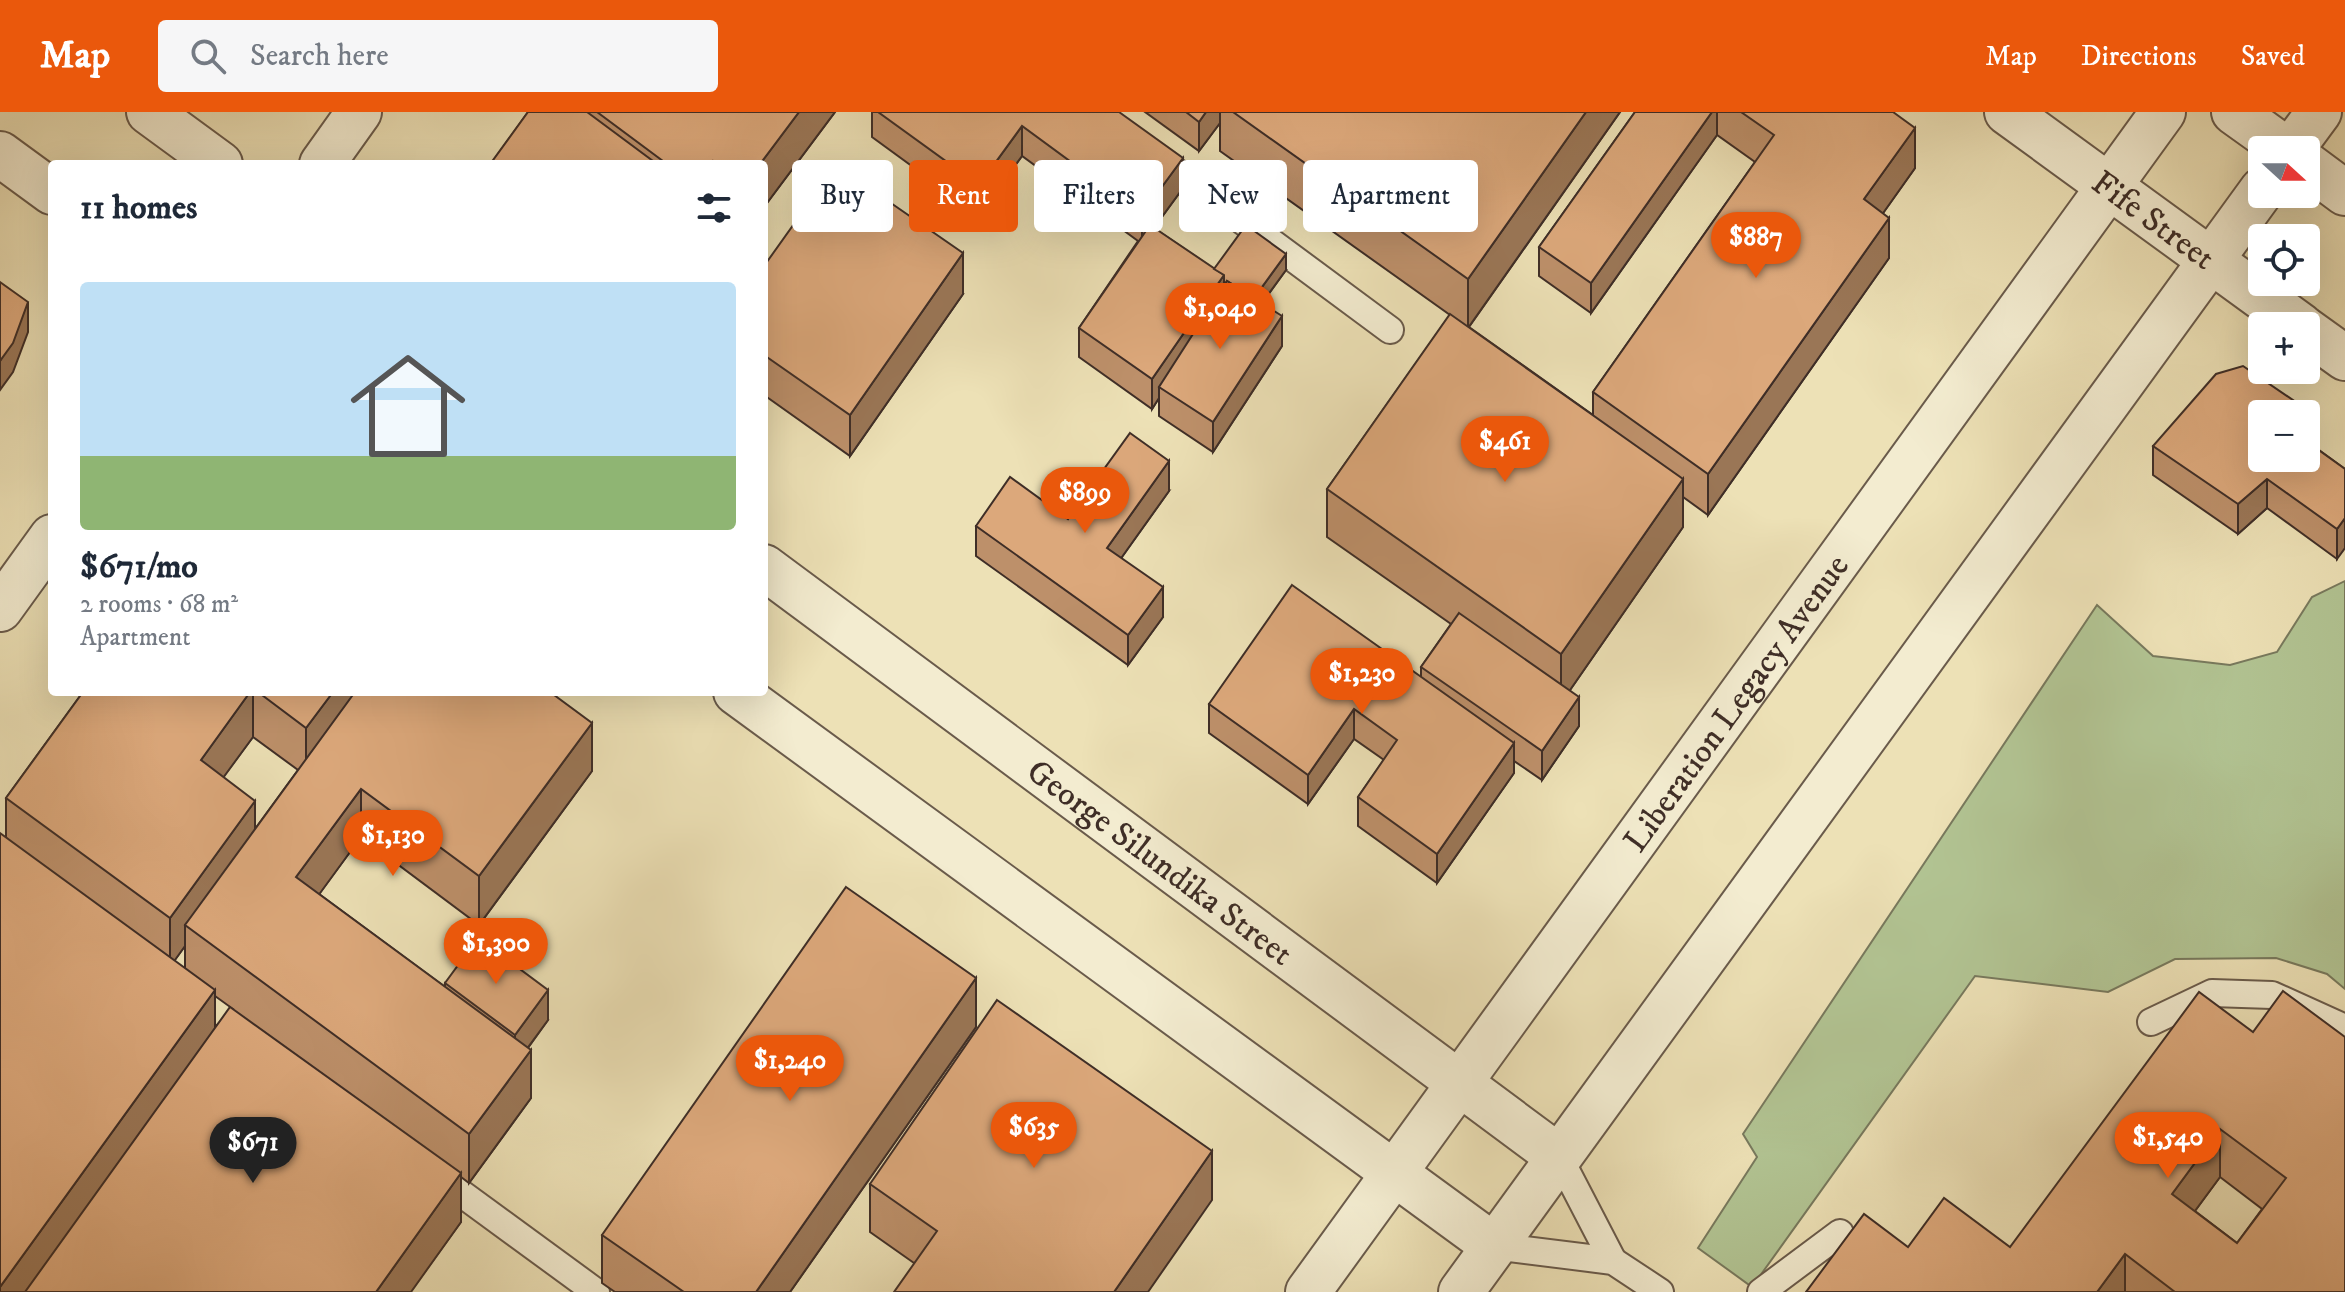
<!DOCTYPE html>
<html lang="en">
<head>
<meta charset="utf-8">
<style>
	body { margin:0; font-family:"IM FELL DW Pica",serif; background:#f6f6f7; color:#1f2937; height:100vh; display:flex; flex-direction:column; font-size:30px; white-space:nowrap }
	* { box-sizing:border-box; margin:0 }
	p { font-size:26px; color:#747a83 }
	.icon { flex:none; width:44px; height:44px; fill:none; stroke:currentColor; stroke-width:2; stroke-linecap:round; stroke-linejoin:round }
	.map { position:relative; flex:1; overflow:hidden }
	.details { position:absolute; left:48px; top:48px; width:720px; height:536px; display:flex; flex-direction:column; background:#fff; border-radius:8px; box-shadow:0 8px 32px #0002 }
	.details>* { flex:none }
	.hud { position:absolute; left:792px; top:48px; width:760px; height:72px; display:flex; gap:16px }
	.needle { width:52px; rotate:111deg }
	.fabs { position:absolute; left:2248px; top:24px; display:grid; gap:16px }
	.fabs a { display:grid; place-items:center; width:72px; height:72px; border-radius:8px; background:#fff; box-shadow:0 8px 32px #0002; font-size:40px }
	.price { position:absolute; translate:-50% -68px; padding:0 18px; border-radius:28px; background:#ea580c; color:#fff; font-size:26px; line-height:52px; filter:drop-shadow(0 2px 4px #0008) }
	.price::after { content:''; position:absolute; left:50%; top:48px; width:24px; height:18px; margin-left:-12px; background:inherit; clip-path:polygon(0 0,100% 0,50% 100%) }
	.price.current { background:#222; color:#fff }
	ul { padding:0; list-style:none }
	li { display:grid; align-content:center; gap:16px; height:424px; padding:0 32px }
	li+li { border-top:2px solid #e0e1e3 }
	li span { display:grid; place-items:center; height:248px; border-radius:8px; color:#555 }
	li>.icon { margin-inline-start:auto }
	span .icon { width:144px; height:144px; fill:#fffc; stroke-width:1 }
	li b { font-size:34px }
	h2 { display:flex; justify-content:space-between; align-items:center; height:96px; padding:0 32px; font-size:34px }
	.tag { padding:0 28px; border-radius:8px; background:#fff; box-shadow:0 8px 32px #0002; font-size:28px; line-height:72px }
	.tag.current { background:#ea580c; color:#fff }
	header { display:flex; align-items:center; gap:48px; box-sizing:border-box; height:112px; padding:0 40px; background:#ea580c; color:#fff }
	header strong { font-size:38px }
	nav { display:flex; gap:44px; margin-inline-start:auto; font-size:28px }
	.search { width:560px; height:72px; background:#f6f6f7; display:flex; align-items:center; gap:20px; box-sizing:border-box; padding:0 28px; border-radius:8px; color:#747a83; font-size:30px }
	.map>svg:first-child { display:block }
</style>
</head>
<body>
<header>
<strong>Map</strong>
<div class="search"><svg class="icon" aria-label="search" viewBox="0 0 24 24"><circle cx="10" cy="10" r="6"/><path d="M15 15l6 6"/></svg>Search here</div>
<nav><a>Map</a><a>Directions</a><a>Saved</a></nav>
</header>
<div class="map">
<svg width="2345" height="1180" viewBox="0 0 2345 1180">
	<rect width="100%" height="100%" fill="#ede1b6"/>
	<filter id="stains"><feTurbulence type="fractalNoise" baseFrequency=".0025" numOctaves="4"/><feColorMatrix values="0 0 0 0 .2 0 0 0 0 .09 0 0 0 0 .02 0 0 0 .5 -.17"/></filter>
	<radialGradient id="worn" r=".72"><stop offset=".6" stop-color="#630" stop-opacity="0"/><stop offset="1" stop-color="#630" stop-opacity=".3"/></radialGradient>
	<polygon fill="#b2c493" stroke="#78795d" stroke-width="2" points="2345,469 2345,877 2327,862 2276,846 2175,847 2108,880 1975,864 1752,1175 1698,1136 1757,1045 1743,1022 2097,493 2153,544 2230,553 2277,540 2312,485"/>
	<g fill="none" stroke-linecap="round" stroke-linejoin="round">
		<defs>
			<g id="service">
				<polyline points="1155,44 1390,218"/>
				<polyline points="2151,910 2212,881 2272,883 2345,916"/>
				<polyline points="1559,1045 1613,1149"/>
				<polyline points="432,1060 596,1180"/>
				<polyline points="1494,1134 1613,1149 1660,1180"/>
				<polyline points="1761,1180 1840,1121"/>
			</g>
			<g id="minor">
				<polyline points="149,0 220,52"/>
				<polyline points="2291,38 2319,0"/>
				<polyline points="0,42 52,80"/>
				<polyline points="322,52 359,0"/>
				<path id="s1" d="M 764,455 L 1559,1045"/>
				<polyline points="0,497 52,425"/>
				<polyline points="736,580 1494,1134"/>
				<path id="s2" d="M 1308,1180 L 2163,0"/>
				<polyline points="1461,1180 2262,78"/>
			</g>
			<g id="tertiary">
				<path id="s3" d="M 2007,0 L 2301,214"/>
				<polyline points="2234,0 2287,38"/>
				<polyline points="2306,52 2345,81"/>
				<polyline points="2306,218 2345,246"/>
			</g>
		</defs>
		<use href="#service" stroke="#6a5b4b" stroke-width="30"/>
		<use href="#minor" stroke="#6a5b4b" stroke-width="48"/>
		<use href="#tertiary" stroke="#6a5b4b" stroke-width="48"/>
		<use href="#service" stroke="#f3ecd0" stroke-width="26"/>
		<use href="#minor" stroke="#f3ecd0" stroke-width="44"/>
		<use href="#tertiary" stroke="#f3ecd0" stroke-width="44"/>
	</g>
	<g fill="#bd906a" stroke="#3f2e27" stroke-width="2" fill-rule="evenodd">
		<polygon points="528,0 835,0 764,95 764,52 491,52"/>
		<polygon points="872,0 1119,0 1183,76 1154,116 1214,157 1286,158 1262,191 1282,234 1213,340 1159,304 1159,286 1152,297 1079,245 1079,216 1138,129 1022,44 979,103 872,25"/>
		<polygon points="1145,0 1620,0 1469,215 1593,303 1593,280 1755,50 1717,23 1591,201 1539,164 1539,135 1635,0 1893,0 1915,56 1883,101 1889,146 1708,403 1683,385 1683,415 1570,578 1579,614 1542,668 1514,649 1514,661 1437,771 1358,714 1358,685 1384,648 1354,627 1308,692 1209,621 1209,592 1421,565 1421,555 1451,512 1327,425 1327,377 1450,203 1220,39 1220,11 1199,39"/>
		<polygon points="764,154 963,182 850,344 764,283"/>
		<polygon points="2309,328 2308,330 2345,357 2337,447 2267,396 2238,422 2153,363 2153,334"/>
		<polygon points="1169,379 1121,446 1163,505 1128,553 976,444 976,414 1068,407"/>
		<path d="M 83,580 L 550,580 L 592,659 L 479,813 L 361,725 L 319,782 L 445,875 L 445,871 L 548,908 L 528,936 L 531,986 L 469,1071 L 461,1065 L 461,1110 L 410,1180 L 6,726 L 6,686 ZM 253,625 L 298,658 L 255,717 L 223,665 ZM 185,834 L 185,857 L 174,849 ZM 215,884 L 233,897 L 215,915 Z"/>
		<polygon points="976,915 790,1180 615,1180 602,1171 602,1123"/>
		<path d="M 2253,920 L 2345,1180 L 1806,1180 L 1908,1135 L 2010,1135 ZM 2220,1065 L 2262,1097 L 2237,1131 L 2195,1099 Z"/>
		<polygon points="870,1072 1212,1088 914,1151 870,1120"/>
	</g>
	<g fill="#9a7656" stroke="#3f2e27" stroke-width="2">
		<polygon points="799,0 835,0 764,95 764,52 760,52"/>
		<polygon points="1206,0 1220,0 1220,11 1199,39 1199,10"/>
		<polygon points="1586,0 1620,0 1468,216 1468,167"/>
		<polygon points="1712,0 1717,0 1717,23 1591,201 1591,171"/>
		<polygon points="1022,14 1022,44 979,103 979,73"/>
		<polygon points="1915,16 1915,56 1864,128 1864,87"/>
		<polygon points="1183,46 1183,76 1142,132 1142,102"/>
		<polygon points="1889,106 1889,146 1708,403 1708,362"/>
		<polygon points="963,141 963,182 850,344 850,303"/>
		<polygon points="1286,142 1286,158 1249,209 1249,193"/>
		<polygon points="1224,163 1224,193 1159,275 1159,286 1152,297 1152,267"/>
		<polygon points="28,190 28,220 13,260 0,278 0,249"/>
		<polygon points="1282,204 1282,234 1213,340 1213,310"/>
		<polygon points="2309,299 2309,328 2306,333 2306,304"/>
		<polygon points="1169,349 1169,379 1107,466 1107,436"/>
		<polygon points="1683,367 1683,415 1561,591 1561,542"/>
		<polygon points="2267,367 2267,396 2238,422 2238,392"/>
		<polygon points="2345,406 2345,436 2337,447 2337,417"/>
		<polygon points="1163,475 1163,505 1128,553 1128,523"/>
		<polygon points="250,580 253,580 253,625 201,696 201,648"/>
		<polygon points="333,580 368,580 306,664 306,616"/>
		<polygon points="1579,585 1579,614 1542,668 1542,639"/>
		<polygon points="1354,597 1354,627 1308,692 1308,663"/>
		<polygon points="592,611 592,659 479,813 479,764"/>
		<polygon points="1514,631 1514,661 1437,771 1437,742"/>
		<polygon points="361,677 361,725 296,814 296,765"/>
		<polygon points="255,689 255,737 185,813 185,834 170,855 170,806"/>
		<polygon points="976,866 976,915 790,1180 756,1180"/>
		<polygon points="215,878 215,927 31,1180 0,1180 0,1175"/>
		<polygon points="548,878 548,908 515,953 515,923"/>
		<polygon points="531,938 531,986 469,1071 469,1022"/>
		<polygon points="2220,1017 2220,1065 2172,1130 2172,1082"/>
		<polygon points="1212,1039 1212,1088 1148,1180 1114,1180"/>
		<polygon points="461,1061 461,1110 411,1180 376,1180"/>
		<polygon points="2125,1142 2125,1180 2097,1180"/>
	</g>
	<g fill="#dca87b" stroke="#3f2e27" stroke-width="2" fill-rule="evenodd">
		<polygon points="528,0 587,0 657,52 493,52 491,51"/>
		<polygon points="597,0 799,0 760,52 717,52 713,49 711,52 667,52"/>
		<polygon points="878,0 1119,0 1183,46 1142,102 1022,14 979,73"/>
		<polygon points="1186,0 1206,0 1199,10"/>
		<polygon points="1233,0 1586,0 1468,167"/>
		<polygon points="1635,0 1712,0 1591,171 1539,135"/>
		<polygon points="1741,0 1893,0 1915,16 1864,87 1889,106 1708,362 1593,280 1774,23"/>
		<polygon points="836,53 963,141 850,303 764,243 764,154"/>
		<polygon points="1150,113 1224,163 1152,267 1079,216"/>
		<polygon points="1246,113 1286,142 1254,186 1227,169 1224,174 1224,163 1214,157"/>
		<polygon points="1227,169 1282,204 1213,310 1159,275"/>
		<polygon points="0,170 28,190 13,231 0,249"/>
		<polygon points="1450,202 1683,367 1561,542 1327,377"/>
		<polygon points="2243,254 2309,299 2306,304 2306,302 2262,302 2262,346 2306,346 2306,329 2345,357 2345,406 2337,417 2267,367 2238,392 2153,334 2216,262"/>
		<polygon points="1130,321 1169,349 1107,436 1163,475 1128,523 976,414 1010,365 1068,407"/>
		<polygon points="1292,473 1514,631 1437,742 1358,685 1397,628 1354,597 1308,663 1209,592"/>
		<polygon points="1459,501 1579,585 1542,639 1421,555"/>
		<polygon points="83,580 250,580 201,648 255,689 170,806 6,686"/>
		<polygon points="258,580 333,580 306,616"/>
		<polygon points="355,580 550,580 592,611 479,764 361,677 296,765 531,938 469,1022 185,813"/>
		<polygon points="0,721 215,878 0,1175"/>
		<polygon points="846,775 976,866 756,1180 684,1180 602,1123"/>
		<polygon points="478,826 548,878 515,923 445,871"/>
		<path d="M 2283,879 L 2345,925 L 2345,1180 L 2175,1180 L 2125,1142 L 2097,1180 L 1806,1180 L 1864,1102 L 1908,1135 L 1944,1086 L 2010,1135 L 2199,880 L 2253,920 ZM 2220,1017 L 2286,1066 L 2237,1131 L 2172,1082 Z"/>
		<polygon points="997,888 1212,1039 1114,1180 894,1180 937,1119 870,1072"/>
		<polygon points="230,895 461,1061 376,1180 25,1180"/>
	</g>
	<g text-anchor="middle" stroke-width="7" stroke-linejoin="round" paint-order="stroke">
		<g font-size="34" fill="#3f2e27" stroke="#f3ecd0">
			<text dy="12" stroke="none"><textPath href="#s3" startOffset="182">Fife Street</textPath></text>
			<text dy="12" stroke="none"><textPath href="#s2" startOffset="728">Liberation Legacy Avenue</textPath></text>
			<text dy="12" stroke="none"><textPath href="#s1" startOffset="494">George Silundika Street</textPath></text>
		</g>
	</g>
	<rect width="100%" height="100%" filter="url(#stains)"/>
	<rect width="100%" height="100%" fill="url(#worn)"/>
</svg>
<div class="fabs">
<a><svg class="needle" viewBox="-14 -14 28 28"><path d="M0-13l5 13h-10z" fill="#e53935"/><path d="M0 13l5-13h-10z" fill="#747a83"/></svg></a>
<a><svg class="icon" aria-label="locate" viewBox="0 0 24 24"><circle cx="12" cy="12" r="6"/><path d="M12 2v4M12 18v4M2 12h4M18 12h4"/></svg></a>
<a>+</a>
<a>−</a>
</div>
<b class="price" style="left:1756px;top:168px">$887</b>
<b class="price" style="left:1220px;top:239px">$1,040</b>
<b class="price" style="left:1505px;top:372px">$461</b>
<b class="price" style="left:1085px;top:423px">$899</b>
<b class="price" style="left:1362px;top:604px">$1,230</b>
<b class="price" style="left:393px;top:766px">$1,130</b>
<b class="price" style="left:496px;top:874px">$1,300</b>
<b class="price" style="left:790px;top:991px">$1,240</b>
<b class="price" style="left:1034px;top:1058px">$635</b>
<b class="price" style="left:2168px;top:1068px">$1,540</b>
<b class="price current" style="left:253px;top:1073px">$671</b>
<div class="hud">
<a class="tag">Buy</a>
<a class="tag current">Rent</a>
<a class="tag">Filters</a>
<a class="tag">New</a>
<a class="tag">Apartment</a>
</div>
<section class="details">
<h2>11 homes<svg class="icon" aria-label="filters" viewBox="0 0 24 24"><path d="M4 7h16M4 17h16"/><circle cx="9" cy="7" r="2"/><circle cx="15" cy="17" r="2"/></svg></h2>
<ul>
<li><span style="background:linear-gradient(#bfe0f5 70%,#8fb573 0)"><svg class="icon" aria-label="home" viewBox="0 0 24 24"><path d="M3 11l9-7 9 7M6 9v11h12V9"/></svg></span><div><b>$671/mo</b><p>2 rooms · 68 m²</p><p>Apartment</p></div></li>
</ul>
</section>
</div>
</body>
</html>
